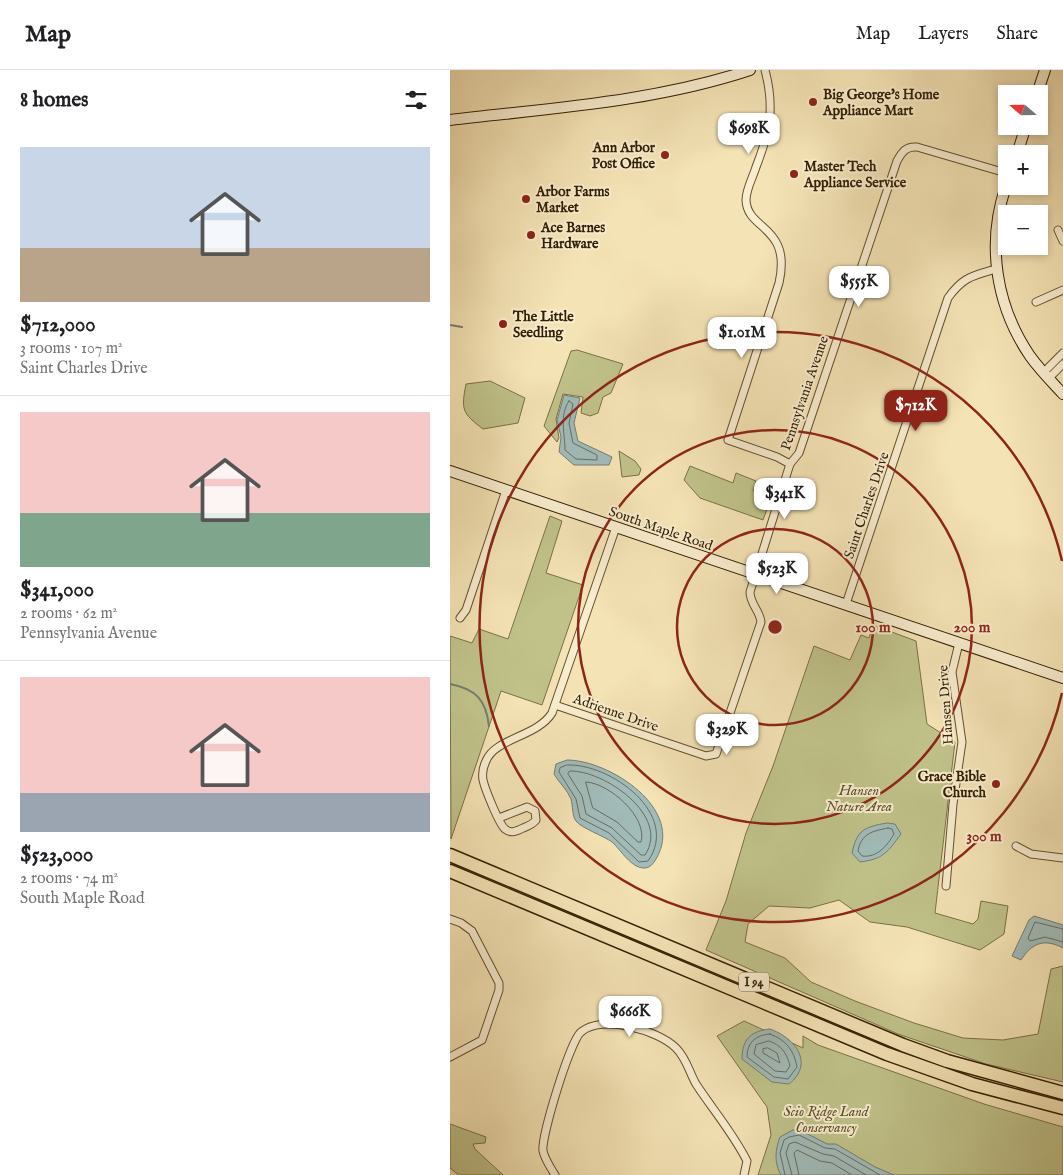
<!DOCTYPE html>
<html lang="en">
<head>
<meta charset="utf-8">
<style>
	body { margin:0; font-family:"IM FELL English",serif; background:#f6f6f6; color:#202124; height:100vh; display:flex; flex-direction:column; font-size:19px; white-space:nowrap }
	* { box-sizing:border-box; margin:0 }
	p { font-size:16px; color:#757577 }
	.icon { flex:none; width:28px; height:28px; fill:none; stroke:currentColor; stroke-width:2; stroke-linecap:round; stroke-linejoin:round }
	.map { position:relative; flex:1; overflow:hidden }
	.side { display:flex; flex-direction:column; background:#fff; width:450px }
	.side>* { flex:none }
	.needle { width:32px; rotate:290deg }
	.buttons { position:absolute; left:548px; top:15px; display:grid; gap:10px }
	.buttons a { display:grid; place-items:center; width:50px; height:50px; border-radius:0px; background:#fff; box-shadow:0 2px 8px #0003; font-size:25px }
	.price { position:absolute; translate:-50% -42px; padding:0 11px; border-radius:10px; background:#fff; color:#222; font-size:16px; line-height:32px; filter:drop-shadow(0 1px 2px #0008) }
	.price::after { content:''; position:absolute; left:50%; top:30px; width:15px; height:11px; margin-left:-8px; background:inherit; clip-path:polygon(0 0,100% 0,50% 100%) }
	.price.current { background:#8f2418; color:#fff }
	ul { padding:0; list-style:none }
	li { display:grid; align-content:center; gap:10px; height:265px; padding:0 20px }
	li+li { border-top:1px solid #e0e0e0 }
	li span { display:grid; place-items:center; height:155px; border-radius:0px; color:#555 }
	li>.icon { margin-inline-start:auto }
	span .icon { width:90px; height:90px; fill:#fffc; stroke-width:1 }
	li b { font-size:21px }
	h2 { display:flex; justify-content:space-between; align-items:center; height:60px; padding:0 20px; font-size:21px }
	header { display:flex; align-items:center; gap:30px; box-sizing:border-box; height:70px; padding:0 25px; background:#fff; border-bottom:1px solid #e0e0e0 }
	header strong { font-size:24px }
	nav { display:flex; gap:28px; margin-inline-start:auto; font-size:18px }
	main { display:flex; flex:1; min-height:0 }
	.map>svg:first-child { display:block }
</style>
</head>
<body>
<header>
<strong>Map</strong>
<nav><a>Map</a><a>Layers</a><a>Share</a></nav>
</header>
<main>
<section class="side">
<h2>8 homes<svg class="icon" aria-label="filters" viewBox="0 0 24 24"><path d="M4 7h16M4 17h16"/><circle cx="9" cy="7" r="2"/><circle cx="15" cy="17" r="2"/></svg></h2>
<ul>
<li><span style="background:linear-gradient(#c9d6e8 65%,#b9a48a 0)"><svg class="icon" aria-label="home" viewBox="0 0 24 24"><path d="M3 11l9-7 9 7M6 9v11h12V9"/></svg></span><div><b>$712,000</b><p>3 rooms · 107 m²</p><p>Saint Charles Drive</p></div></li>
<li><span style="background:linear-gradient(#f6c9c9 65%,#7fa58c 0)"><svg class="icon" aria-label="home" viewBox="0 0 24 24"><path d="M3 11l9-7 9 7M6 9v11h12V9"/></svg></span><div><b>$341,000</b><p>2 rooms · 62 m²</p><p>Pennsylvania Avenue</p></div></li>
<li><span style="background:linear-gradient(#f6c9c9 75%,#9aa5b1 0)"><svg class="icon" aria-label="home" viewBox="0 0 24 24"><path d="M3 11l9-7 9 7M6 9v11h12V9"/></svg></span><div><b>$523,000</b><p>2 rooms · 74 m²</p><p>South Maple Road</p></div></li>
</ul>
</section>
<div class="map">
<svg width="613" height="1105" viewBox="0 0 613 1105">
	<rect width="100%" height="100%" fill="#f4e3b5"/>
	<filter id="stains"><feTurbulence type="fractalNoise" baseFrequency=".004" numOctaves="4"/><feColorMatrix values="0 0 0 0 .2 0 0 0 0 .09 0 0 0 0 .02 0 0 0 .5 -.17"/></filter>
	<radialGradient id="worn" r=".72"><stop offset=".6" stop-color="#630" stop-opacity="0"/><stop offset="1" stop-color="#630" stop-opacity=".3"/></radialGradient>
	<g fill="#c0c28a" stroke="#7a7046">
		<polygon points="127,280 173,294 161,323 153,327 148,343 140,346 131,343 133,327 113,324 106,349 109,368 107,372 94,356 121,281"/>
		<path d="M 40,311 L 75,328 L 68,353 L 33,359 C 12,343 11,340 16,314 Z"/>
		<polygon points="169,381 185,391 191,399 189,405 172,407"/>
		<polygon points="240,396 283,413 286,403 306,411 303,421 321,428 313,450 250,428 234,410"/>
		<polygon points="100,446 112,451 96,503 133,515 92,635 51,621 1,769 0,566 22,573 29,559 58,569"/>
		<polygon points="423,555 466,571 477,654 505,672 485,843 523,854 528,849 531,831 558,836 554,864 530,880 457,857 420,852 389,830 360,838 319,836 298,854 295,872 335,888 361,912 405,931 464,953 513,968 553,970 588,964 601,899 613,896 613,1012 536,994 448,964 256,880 276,831 296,763 323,696 364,576 400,590 411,565 419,568"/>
		<polygon points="294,951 353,978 353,966 368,975 534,1034 613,1057 613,1105 308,1105 321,1065 317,1037 267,966"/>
		<polygon points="0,1054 36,1067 35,1073 23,1074 25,1079 53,1105 9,1105 0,1098"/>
	</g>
	<g fill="#a1bbb9" stroke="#757d70">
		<polygon points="114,325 130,328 124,353 128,371 162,387 159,395 124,395 109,382 111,367 107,350"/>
		<path d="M 117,690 C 159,690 236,739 206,789 C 203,794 200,798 194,798 C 181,798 171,780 162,772 C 154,766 131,758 126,751 C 122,746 123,736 121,729 C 117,719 109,713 104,704 L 106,694 Z"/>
		<path d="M 437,753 L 445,754 L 451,764 C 437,783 433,789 410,792 L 402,783 C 407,759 415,757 437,753 Z"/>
		<path d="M 584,846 L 613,855 L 613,878 C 594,868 582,873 571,890 L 562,886 L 579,850 Z"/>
		<path d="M 320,959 C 345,968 365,993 339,1014 L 322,1012 L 292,989 C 292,969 301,961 320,959 Z"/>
		<path d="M 343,1060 L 350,1060 L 377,1074 L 386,1074 L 425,1097 L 444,1105 L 331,1105 C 324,1093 325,1080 330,1067 Z"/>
	</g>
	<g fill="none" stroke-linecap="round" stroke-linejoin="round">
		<g stroke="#6a6d5e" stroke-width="1">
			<path d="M 119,331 L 123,334 L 119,353 L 123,373 L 147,385 L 147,390 L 126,389 L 115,380 C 115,364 109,345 119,331 Z"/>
			<path d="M 117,695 C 160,693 231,744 198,791 L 189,792 L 159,763 L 130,748 L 126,729 L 109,702 L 110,698 Z"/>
			<path d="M 120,701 C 154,700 221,746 195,785 L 191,785 L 162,758 L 136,744 L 132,726 L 118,704 Z"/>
			<path d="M 136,712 C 159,713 198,747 191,772 L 188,772 L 167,752 L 143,738 Z"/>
			<path d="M 438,758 L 442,759 L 444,764 C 437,776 427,788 412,786 L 408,781 C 411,764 422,761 438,758 Z"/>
			<polyline points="613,859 585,852 578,868 580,871 595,867 613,872"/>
			<path d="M 320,964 C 336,970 344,980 347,997 L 338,1009 L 324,1007 L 297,987 C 297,972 306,965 320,964 Z"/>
			<path d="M 319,971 C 331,975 337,983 340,996 L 336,1002 L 325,1001 L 304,984 L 306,975 Z"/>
			<polygon points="318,978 327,983 330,993 313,983 313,979"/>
			<polyline points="335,1105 330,1083 334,1070 339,1067 349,1065 375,1078 385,1079 430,1105"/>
			<polyline points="342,1105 336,1083 339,1074 345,1072 373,1084 384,1086 416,1105"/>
			<polyline points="349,1105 344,1083 347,1080 370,1091 382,1093 402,1105"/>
		</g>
		<g stroke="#757d70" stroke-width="2">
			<polyline points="0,255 12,257"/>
			<path d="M 0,614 C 26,619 36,630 39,656"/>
		</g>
		<defs>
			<g id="street">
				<path d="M 315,0 C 325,38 320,61 306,97 C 303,107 296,119 296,130 C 297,161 342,155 329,213 L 278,370 L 327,387 L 340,394"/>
				<polyline points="608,160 613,171"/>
				<polyline points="586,232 613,220"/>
				<polyline points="594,302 613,283"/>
				<polyline points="599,308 613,294"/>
				<path d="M 396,534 L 498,228 C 513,207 522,206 546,199"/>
				<polyline points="10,548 16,540 56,420"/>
				<path d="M 105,635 L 256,686 L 266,684 L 311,552 C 310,541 300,534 300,522 L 340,394 L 349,383 L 447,91 C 452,82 456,76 467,77 L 556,103"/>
				<path d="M 49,748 L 77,737 L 85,741 L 86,750 C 82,755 78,756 73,758 C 67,761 61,764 55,759 C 49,754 35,719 33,710 C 32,704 33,697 36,691 C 45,668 87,667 102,643 L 166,457"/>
				<polyline points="566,776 581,784 613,788"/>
				<polyline points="496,816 503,734 512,672 502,602 509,573"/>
				<polyline points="0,849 11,853 22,861 49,913 49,920 32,970 0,987"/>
				<path d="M 105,1105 C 101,1098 95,1090 93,1081 C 91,1067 120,971 131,962 C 152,944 208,960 226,978 C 237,989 239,1002 246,1014 C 263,1040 283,1063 297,1091 L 294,1105"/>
			</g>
			<g id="secondary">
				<polyline points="587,24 595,0"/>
				<path d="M 0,50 C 102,38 203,32 300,0"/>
				<polyline points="567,84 576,56"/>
				<path d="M 556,116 C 536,174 546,236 580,286 C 590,300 602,312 613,324"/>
				<polyline points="0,401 613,608"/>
			</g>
			<g id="highway">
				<polyline points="0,785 453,975 497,991 613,1023"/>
				<polyline points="0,801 437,984 522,1014 613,1038"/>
			</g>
		</defs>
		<use href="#street" stroke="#64502f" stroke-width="9"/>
		<use href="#secondary" stroke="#341f02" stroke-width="12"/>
		<use href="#highway" stroke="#341f02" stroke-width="15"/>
		<use href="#street" stroke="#f8edcf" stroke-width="7"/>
		<use href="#secondary" stroke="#f8edcf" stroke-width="10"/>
		<use href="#highway" stroke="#f4e3b5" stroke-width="12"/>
	</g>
	<g fill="none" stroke="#8f2418" stroke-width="2.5">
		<circle cx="325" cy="557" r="98"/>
		<circle cx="325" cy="557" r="197"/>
		<path d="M612 623A295 295 0 1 1 612 491"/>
	</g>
	<g fill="#8f2418" stroke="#f8edcf" stroke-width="2">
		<circle cx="363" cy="32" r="5"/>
		<circle cx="215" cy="85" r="5"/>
		<circle cx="344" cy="104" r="5"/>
		<circle cx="76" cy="129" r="5"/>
		<circle cx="81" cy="165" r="5"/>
		<circle cx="53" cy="254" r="5"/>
		<circle cx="546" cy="714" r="5"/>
	</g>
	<g text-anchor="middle" stroke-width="4" stroke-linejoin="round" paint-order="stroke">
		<rect fill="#f8edcf" stroke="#6f5d40" stroke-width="1" x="289" y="902.5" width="30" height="19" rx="4"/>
		<g font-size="12" font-weight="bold" fill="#341f02">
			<text x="304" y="916">I 94</text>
		</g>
		<g font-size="14" font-weight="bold" fill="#341f02" stroke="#f8edcf" text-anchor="start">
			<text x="373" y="29">Big George's Home<tspan x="373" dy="16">Appliance Mart</tspan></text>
			<text x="205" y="82" text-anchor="end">Ann Arbor<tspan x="205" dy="16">Post Office</tspan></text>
			<text x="354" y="101">Master Tech<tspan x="354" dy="16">Appliance Service</tspan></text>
			<text x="86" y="126">Arbor Farms<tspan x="86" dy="16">Market</tspan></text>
			<text x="91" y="162">Ace Barnes<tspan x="91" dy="16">Hardware</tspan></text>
			<text x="63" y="251">The Little<tspan x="63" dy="16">Seedling</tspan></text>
			<text x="536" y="711" text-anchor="end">Grace Bible<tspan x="536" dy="16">Church</tspan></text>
		</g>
		<g font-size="14" fill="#341f02" stroke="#f8edcf">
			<text transform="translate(354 323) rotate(-71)" y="5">Pennsylvania Avenue</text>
			<text transform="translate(416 435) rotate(-71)" y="5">Saint Charles Drive</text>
			<text transform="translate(211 458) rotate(19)" y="5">South Maple Road</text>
			<text transform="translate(495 635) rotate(-94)" y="5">Hansen Drive</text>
			<text transform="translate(166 642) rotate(19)" y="5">Adrienne Drive</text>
		</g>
		<g font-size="14" font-style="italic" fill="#5e502b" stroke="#f8edcf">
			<text x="409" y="725">Hansen<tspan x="409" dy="16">Nature Area</tspan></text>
			<text x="376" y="1046">Scio Ridge Land<tspan x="376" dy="16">Conservancy</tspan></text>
		</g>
	</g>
	<circle cx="325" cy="557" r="8" fill="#8f2418" stroke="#f8edcf" stroke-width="2.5"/>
	<g font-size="15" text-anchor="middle" font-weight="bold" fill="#8f2418" stroke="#f8edcf" stroke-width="4" stroke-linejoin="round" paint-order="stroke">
		<text x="423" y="562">100 m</text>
		<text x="522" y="562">200 m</text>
		<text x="534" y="771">300 m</text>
	</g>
	<rect width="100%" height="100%" filter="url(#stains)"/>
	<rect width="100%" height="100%" fill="url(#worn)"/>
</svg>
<div class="buttons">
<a><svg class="needle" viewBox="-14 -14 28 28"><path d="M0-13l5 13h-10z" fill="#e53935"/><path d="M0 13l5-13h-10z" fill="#757577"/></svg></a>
<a>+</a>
<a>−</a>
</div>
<b class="price" style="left:299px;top:85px">$698K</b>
<b class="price" style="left:409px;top:238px">$555K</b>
<b class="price" style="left:292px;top:289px">$1.01M</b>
<b class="price current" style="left:466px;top:362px">$712K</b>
<b class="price" style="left:335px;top:450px">$341K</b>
<b class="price" style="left:327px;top:525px">$523K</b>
<b class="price" style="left:277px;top:686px">$329K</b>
<b class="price" style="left:180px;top:968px">$666K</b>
</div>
</main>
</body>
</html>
